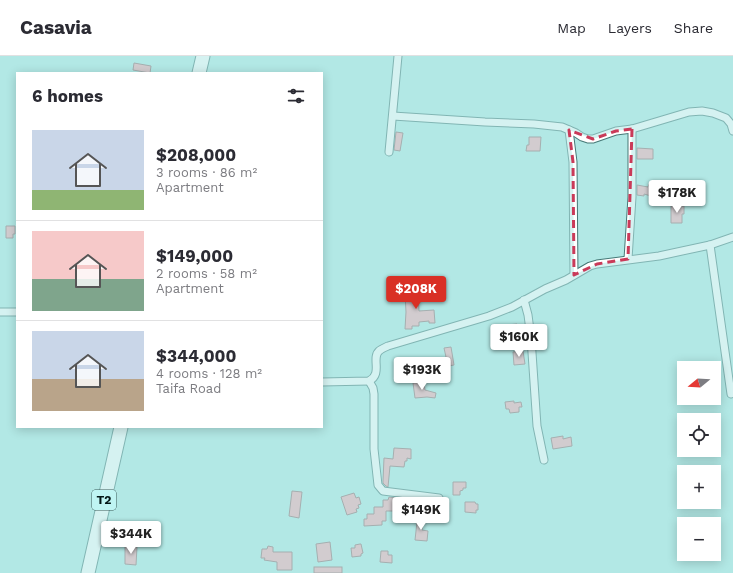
<!DOCTYPE html>
<html lang="en">
<head>
<meta charset="utf-8">
<style>
	body { margin:0; font-family:"Work Sans",sans-serif; background:#f2f2f3; color:#2b2b33; height:100vh; display:flex; flex-direction:column; font-size:15px; white-space:nowrap }
	* { box-sizing:border-box; margin:0 }
	p { font-size:13px; color:#7c7c81 }
	.icon { flex:none; width:22px; height:22px; fill:none; stroke:currentColor; stroke-width:2; stroke-linecap:round; stroke-linejoin:round }
	.map { position:relative; flex:1; overflow:hidden }
	.sheet { position:absolute; left:16px; top:16px; width:307px; height:356px; display:flex; flex-direction:column; background:#fff; border-radius:0px; box-shadow:0 2px 10px #0003 }
	.sheet>* { flex:none }
	.needle { width:26px; rotate:252deg }
	.controls { position:absolute; left:677px; top:305px; display:grid; gap:8px }
	.controls a { display:grid; place-items:center; width:44px; height:44px; border-radius:0px; background:#fff; box-shadow:0 2px 10px #0003; font-size:20px }
	.price { position:absolute; translate:-50% -34px; padding:0 9px; border-radius:4px; background:#fff; color:#222; font-size:13px; line-height:26px; filter:drop-shadow(0 1px 2px #0008) }
	.price::after { content:''; position:absolute; left:50%; top:24px; width:12px; height:9px; margin-left:-6px; background:inherit; clip-path:polygon(0 0,100% 0,50% 100%) }
	.price.current { background:#d93025; color:#fff }
	ul { padding:0; list-style:none }
	li { display:flex; align-items:center; gap:12px; height:100px; padding:0 16px }
	li+li { border-top:1px solid #e1e1e2 }
	li span { display:grid; place-items:center; flex:none; width:112px; height:80px; border-radius:0px; color:#555 }
	li>.icon { margin-inline-start:auto }
	span .icon { width:48px; height:48px; fill:#fffc; stroke-width:1 }
	li b { font-size:17px }
	h2 { display:flex; justify-content:space-between; align-items:center; height:48px; padding:0 16px; font-size:17px }
	header { display:flex; align-items:center; gap:24px; box-sizing:border-box; height:56px; padding:0 20px; background:#fff; border-bottom:1px solid #e1e1e2 }
	header strong { font-size:19px }
	nav { display:flex; gap:22px; margin-inline-start:auto; font-size:14px }
	.map>svg:first-child { display:block }
</style>
</head>
<body>
<header>
<strong>Casavia</strong>
<nav><a>Map</a><a>Layers</a><a>Share</a></nav>
</header>
<div class="map">
<svg width="733" height="517" viewBox="0 0 733 517">
	<rect width="100%" height="100%" fill="#b2e8e5"/>
	<g fill="#f9acb4" stroke="#956b6f">
		<polygon points="134,7 151,10 150,17 133,14"/>
		<polygon points="396,76 403,77 400,95 394,94"/>
		<polygon points="529,81 541,81 540,95 526,95 527,89 529,89"/>
		<polygon points="637,92 653,93 653,103 637,103"/>
		<polygon points="649,128 654,129 651,140 644,138 644,140 637,139 637,129 648,131"/>
		<polygon points="671,150 684,150 684,158 682,158 682,167 671,167"/>
		<polygon points="6,170 15,170 15,178 13,178 13,182 6,182"/>
		<polygon points="408,230 419,230 420,235 418,235 419,255 434,254 435,267 429,267 429,265 419,266 419,270 412,270 412,273 405,273 406,256 405,238 408,237"/>
		<polygon points="517,268 518,274 520,273 521,283 514,284 513,280 508,281 507,269"/>
		<polygon points="451,291 454,309 448,310 444,292"/>
		<polygon points="523,295 525,308 514,309 513,296"/>
		<polygon points="422,326 422,327 424,327 425,334 436,337 435,342 427,341 415,342 413,327"/>
		<polygon points="514,345 514,347 521,346 522,351 519,351 519,356 510,357 509,353 506,353 505,346"/>
		<polygon points="563,380 563,383 571,381 572,390 553,393 551,382"/>
		<polygon points="394,392 411,393 411,403 407,402 407,405 405,405 404,411 390,410 388,431 386,430 383,427 383,425 384,402 393,403"/>
		<polygon points="453,426 466,426 466,432 463,432 463,434 460,435 460,439 453,439"/>
		<polygon points="292,435 302,436 299,462 289,460"/>
		<polygon points="354,437 356,442 359,441 361,448 358,449 359,452 356,453 357,456 347,459 341,441"/>
		<polygon points="389,441 396,442 396,455 386,455 386,465 382,465 382,469 364,470 364,463 367,463 367,458 374,458 374,451 383,451 383,444 388,444"/>
		<polygon points="465,446 475,446 476,448 478,448 478,454 476,454 476,457 465,456"/>
		<polygon points="422,447 441,449 440,456 432,455 431,461 421,460"/>
		<polygon points="416,461 423,462 422,474 428,475 427,485 415,484 417,466 416,466"/>
		<polygon points="330,486 332,504 318,506 316,488"/>
		<polygon points="360,488 361,488 363,497 361,498 361,500 352,501 351,492 355,492 355,489"/>
		<polygon points="125,490 137,491 136,509 125,508"/>
		<polygon points="268,490 273,491 273,496 292,496 292,514 277,514 277,506 264,504 265,502 261,502 262,493 267,493"/>
		<polygon points="381,495 388,495 388,499 392,499 392,507 380,506"/>
		<rect x="314" y="511" width="28" height="6"/>
	</g>
	<g fill="none" stroke-linecap="round" stroke-linejoin="round">
		<defs>
			<g id="street">
				<polyline points="393,60 485,66 534,68 562,71 576,77 582,81 588,83 593,83 616,75 632,73 689,56 702,55 713,57 726,62 731,68 733,75"/>
				<polyline points="569,74 573,106 574,219"/>
				<polyline points="389,96 398,0"/>
				<polyline points="710,189 731,338"/>
				<polyline points="628,203 632,141 632,73"/>
				<polyline points="524,244 528,259 531,282 537,370 544,404"/>
				<polyline points="0,256 17,256"/>
				<polyline points="369,325 373,332 374,338 374,393 378,429 383,435 439,442"/>
				<path d="M 322,326 L 369,325 C 383,318 371,302 379,295 C 381,293 386,291 388,290 L 489,260 L 512,251 L 545,233 L 566,224 L 590,210 L 597,208 L 659,200 L 710,189 L 733,181"/>
			</g>
			<g id="highway">
				<polyline points="199,17 203,0"/>
				<polyline points="88,517 121,371"/>
			</g>
		</defs>
		<use href="#street" stroke="#467977" stroke-width="9"/>
		<use href="#highway" stroke="#467977" stroke-width="15"/>
		<use href="#street" stroke="#fff" stroke-width="7"/>
		<use href="#highway" stroke="#fff" stroke-width="13"/>
	</g>
	<path d="M0 0H733V517H0ZM 632,73 L 628,203 L 597,208 L 574,219 L 573,106 L 569,74 L 593,83 L 616,75 Z" fill="#b2e8e5" fill-opacity=".55" fill-rule="evenodd"/>
	<path fill="none" stroke="#ca3a59" stroke-width="3" stroke-dasharray="8 5" stroke-linejoin="round" d="M 632,73 L 628,203 L 597,208 L 574,219 L 573,106 L 569,74 L 593,83 L 616,75 Z"/>
	<g text-anchor="middle" stroke-width="3.5" stroke-linejoin="round" paint-order="stroke">
		<rect fill="#bff5f3" stroke="#3b5a58" stroke-width="1" x="92" y="434" width="24" height="20" rx="3"/>
		<g font-size="12" font-weight="bold" fill="#031716">
			<text x="104" y="448">T2</text>
		</g>
	</g>
</svg>
<div class="controls">
<a><svg class="needle" viewBox="-14 -14 28 28"><path d="M0-13l5 13h-10z" fill="#e53935"/><path d="M0 13l5-13h-10z" fill="#7c7c81"/></svg></a>
<a><svg class="icon" aria-label="locate" viewBox="0 0 24 24"><circle cx="12" cy="12" r="6"/><path d="M12 2v4M12 18v4M2 12h4M18 12h4"/></svg></a>
<a>+</a>
<a>−</a>
</div>
<b class="price" style="left:677px;top:158px">$178K</b>
<b class="price current" style="left:416px;top:254px">$208K</b>
<b class="price" style="left:519px;top:302px">$160K</b>
<b class="price" style="left:422px;top:335px">$193K</b>
<b class="price" style="left:421px;top:475px">$149K</b>
<b class="price" style="left:131px;top:499px">$344K</b>
<section class="sheet">
<h2>6 homes<svg class="icon" aria-label="filters" viewBox="0 0 24 24"><path d="M4 7h16M4 17h16"/><circle cx="9" cy="7" r="2"/><circle cx="15" cy="17" r="2"/></svg></h2>
<ul>
<li><span style="background:linear-gradient(#c9d6e8 75%,#8fb573 0)"><svg class="icon" aria-label="home" viewBox="0 0 24 24"><path d="M3 11l9-7 9 7M6 9v11h12V9"/></svg></span><div><b>$208,000</b><p>3 rooms · 86 m²</p><p>Apartment</p></div></li>
<li><span style="background:linear-gradient(#f6c9c9 60%,#7fa58c 0)"><svg class="icon" aria-label="home" viewBox="0 0 24 24"><path d="M3 11l9-7 9 7M6 9v11h12V9"/></svg></span><div><b>$149,000</b><p>2 rooms · 58 m²</p><p>Apartment</p></div></li>
<li><span style="background:linear-gradient(#c9d6e8 60%,#b9a48a 0)"><svg class="icon" aria-label="home" viewBox="0 0 24 24"><path d="M3 11l9-7 9 7M6 9v11h12V9"/></svg></span><div><b>$344,000</b><p>4 rooms · 128 m²</p><p>Taifa Road</p></div></li>
</ul>
</section>
</div>
</body>
</html>
